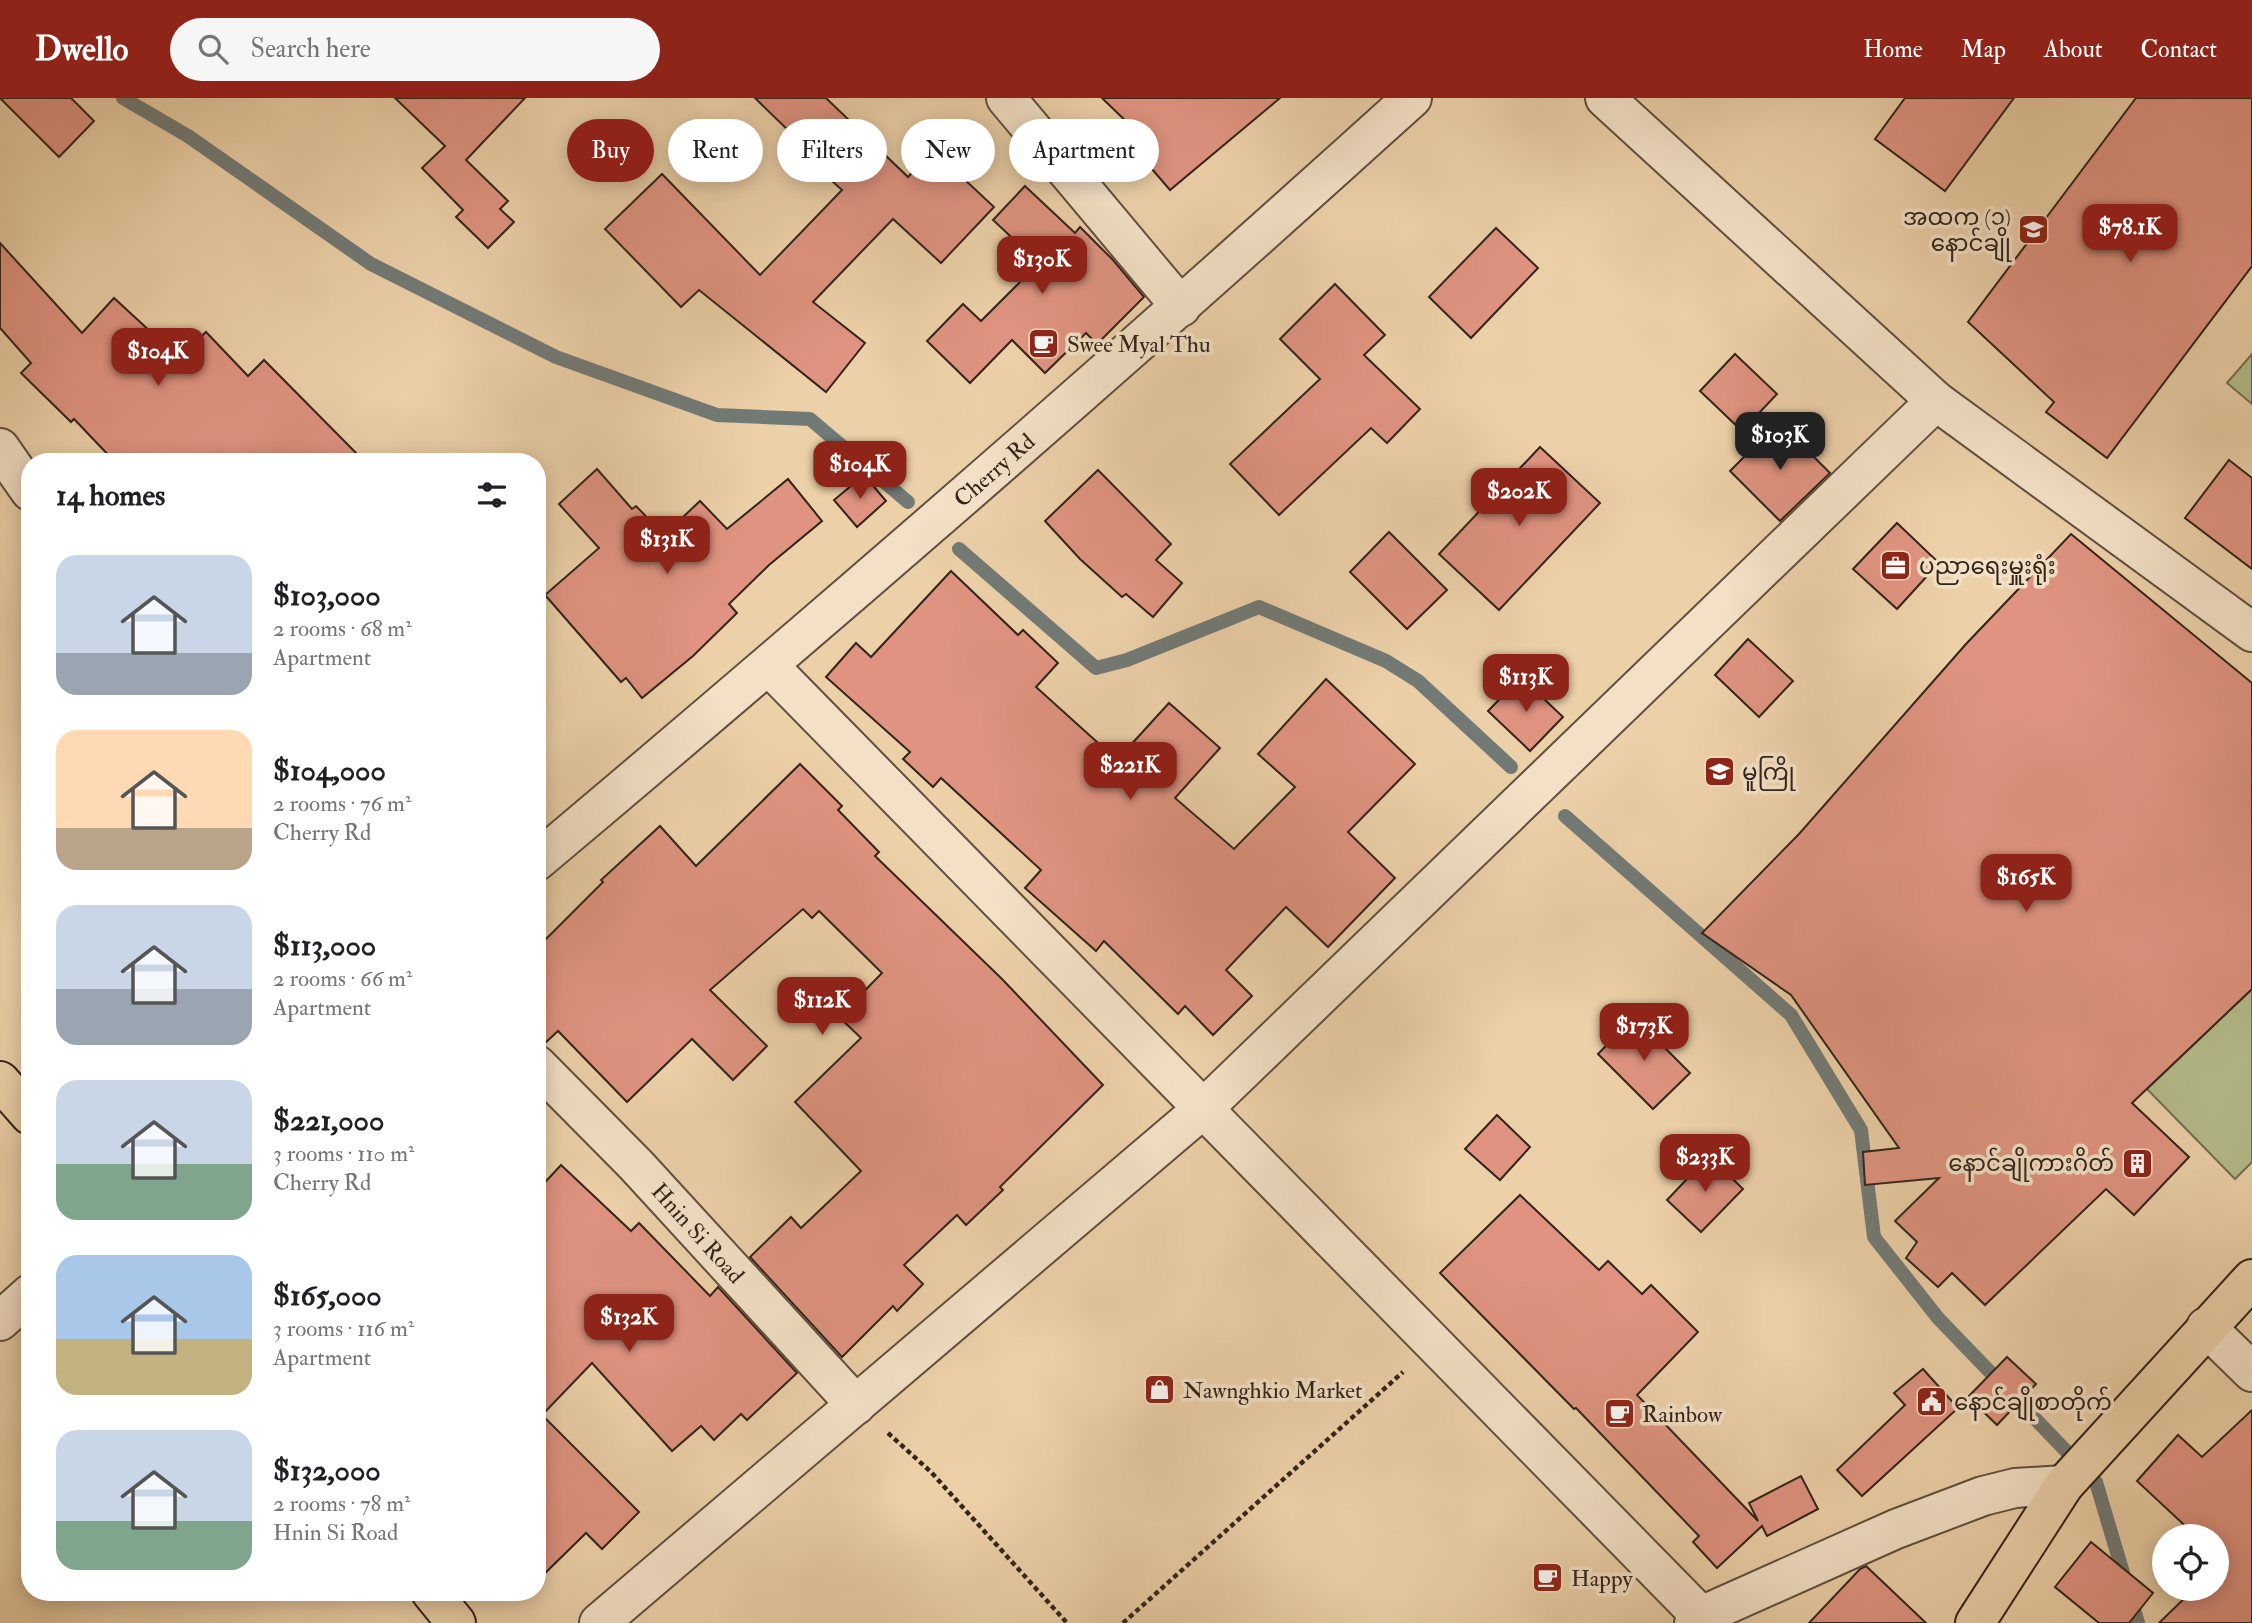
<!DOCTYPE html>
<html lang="en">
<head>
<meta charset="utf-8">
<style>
	body { margin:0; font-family:"IM FELL Double Pica","Noto Sans Myanmar",serif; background:#f6f6f6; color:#202124; height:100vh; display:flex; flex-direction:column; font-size:26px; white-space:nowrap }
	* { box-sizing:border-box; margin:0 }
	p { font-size:23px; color:#757577 }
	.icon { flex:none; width:38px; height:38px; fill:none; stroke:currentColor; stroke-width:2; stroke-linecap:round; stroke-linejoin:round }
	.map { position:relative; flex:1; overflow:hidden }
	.side { position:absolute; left:21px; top:355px; width:525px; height:1148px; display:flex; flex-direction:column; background:#fff; border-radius:28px; box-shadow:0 4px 18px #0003 }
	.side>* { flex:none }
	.guide { position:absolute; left:567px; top:21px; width:665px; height:63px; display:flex; gap:14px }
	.fabs { position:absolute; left:2152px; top:1426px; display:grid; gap:14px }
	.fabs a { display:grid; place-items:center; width:77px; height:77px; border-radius:50%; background:#fff; box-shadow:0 4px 18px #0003; font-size:35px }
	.price { position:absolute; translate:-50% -60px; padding:0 16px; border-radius:14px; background:#8f2418; color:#fff; font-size:23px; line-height:46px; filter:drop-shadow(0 2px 4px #0008) }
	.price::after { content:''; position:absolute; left:50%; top:42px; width:21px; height:16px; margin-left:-10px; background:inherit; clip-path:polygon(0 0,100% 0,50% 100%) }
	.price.current { background:#222; color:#fff }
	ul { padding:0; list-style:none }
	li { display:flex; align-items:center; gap:21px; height:175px; padding:0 35px }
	li span { display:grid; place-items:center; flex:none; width:196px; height:140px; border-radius:21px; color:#555 }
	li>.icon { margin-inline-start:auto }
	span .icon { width:84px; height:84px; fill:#fffc; stroke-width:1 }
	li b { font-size:30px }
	h2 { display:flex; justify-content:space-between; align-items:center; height:84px; padding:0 35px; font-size:30px }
	.pill { padding:0 24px; border-radius:32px; background:#fff; box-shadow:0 4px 18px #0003; font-size:24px; line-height:63px }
	.pill.current { background:#8f2418; color:#fff }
	header { display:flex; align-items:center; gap:42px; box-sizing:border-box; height:98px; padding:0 35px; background:#8f2418; color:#fff }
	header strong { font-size:33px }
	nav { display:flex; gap:38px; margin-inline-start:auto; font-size:24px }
	.search { width:490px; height:63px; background:#f6f6f6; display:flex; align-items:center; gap:18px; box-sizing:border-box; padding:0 24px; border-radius:38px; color:#757577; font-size:26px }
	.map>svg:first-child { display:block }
</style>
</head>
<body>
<header>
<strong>Dwello</strong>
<div class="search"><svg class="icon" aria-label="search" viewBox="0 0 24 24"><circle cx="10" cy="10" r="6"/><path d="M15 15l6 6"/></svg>Search here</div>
<nav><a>Home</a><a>Map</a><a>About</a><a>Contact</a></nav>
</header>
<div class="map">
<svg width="2252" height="1525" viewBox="0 0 2252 1525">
	<rect width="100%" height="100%" fill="#ecd0a8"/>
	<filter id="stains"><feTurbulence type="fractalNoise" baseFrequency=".00286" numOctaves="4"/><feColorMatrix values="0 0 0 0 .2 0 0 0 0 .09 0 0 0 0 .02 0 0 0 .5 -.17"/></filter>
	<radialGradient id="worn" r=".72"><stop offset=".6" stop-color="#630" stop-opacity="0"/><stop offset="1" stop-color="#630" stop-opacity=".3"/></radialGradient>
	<g fill="#b4bc8b" stroke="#737052" stroke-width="2">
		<polygon points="2252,256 2252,306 2227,285"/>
		<polygon points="2252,891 2252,1064 2235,1081 2147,991"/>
	</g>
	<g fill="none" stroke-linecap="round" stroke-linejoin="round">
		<g stroke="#727a76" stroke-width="14">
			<polyline points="123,0 188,38 371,166 556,259 717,317 810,321 908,404"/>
			<polyline points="959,451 1096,570 1127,562 1259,509 1386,563 1418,583 1511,669"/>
			<polyline points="1565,718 1791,917 1861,1032 1874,1139 1938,1220 2096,1384 2138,1525"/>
		</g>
	</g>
	<g fill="#df9380" stroke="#32241a" stroke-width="2">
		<polygon points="0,0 71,0 94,23 59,59"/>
		<polygon points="395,0 525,0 466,62 508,103 500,111 514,124 488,150 456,119 463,112 422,70 445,48"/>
		<polygon points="755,0 826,0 908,79 933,52 994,109 941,165 893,121 813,204 865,245 826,294 699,192 681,209 605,131 662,76 760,177 842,92 822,74 826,69"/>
		<polygon points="1102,0 1280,0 1170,92 1126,41 1136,33"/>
		<polygon points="1905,0 2014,0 1945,93 1875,41"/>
		<polygon points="2136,0 2252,0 2252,168 2107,360 2046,314 2054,304 1968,224"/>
		<polygon points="1025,88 1075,135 1080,129 1113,162 1144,199 1097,246 1086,235 1045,275 1012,242 970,285 927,243 963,206 981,223 1039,165 993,122"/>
		<polygon points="1496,130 1538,170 1471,240 1429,199"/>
		<polygon points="0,145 82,235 114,200 179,260 206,234 248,278 264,262 365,364 115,364 74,321 71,324 21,275 31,265 0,230"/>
		<polygon points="1335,186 1385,237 1364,257 1420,311 1387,345 1371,330 1279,417 1230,366 1320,281 1280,241"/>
		<polygon points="1735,256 1777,296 1742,333 1700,293"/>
		<polygon points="1779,324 1830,375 1780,423 1730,373"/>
		<polygon points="1540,349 1600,405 1499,512 1439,456"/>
		<polygon points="2229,362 2252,380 2252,471 2185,420"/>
		<polygon points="597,371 632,411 636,408 664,437 700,403 727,431 788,381 822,423 769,467 729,506 737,515 693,558 642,600 626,580 621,584 545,497 599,450 559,406"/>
		<polygon points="1098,372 1171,446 1156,462 1182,485 1153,519 1126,496 1122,499 1080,461 1045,423"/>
		<polygon points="864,377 886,403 857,429 834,402"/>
		<polygon points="1897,425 1939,465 1897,511 1853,471"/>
		<polygon points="1389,434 1447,492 1407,531 1350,474"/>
		<polygon points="2071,436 2252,585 2252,891 2132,1005 2189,1059 2134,1117 2106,1091 1985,1207 1952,1175 1938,1189 1906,1160 1917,1144 1895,1123 1939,1080 1865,1087 1863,1054 1899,1050 1791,897 1702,835 1799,736 1966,546"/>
		<polygon points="951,473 1018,537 1023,532 1058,565 1036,589 1117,662 1169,605 1220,650 1175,700 1234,751 1295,689 1258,656 1326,581 1415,666 1348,734 1395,780 1328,849 1286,809 1226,872 1252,898 1213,937 1185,908 1178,916 1104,843 1096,853 1025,790 1041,772 941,680 933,689 903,661 910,654 826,579 856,545 871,559"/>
		<polygon points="1748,541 1793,583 1759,619 1715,577"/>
		<polygon points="1521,579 1563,619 1530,653 1488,613"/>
		<polygon points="800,666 842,708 838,712 879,754 875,758 1002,881 1103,987 1000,1089 1003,1092 966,1127 957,1117 904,1167 923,1186 897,1213 893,1208 842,1259 750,1159 791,1119 801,1130 861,1073 795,1004 861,940 839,919 882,875 819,813 812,820 803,811 710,892 767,948 733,982 692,941 627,1004 558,933 544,946 537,946 537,850 603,784 601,782 660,728 696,768"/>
		<polygon points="1634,919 1690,975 1653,1011 1598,956"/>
		<polygon points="1497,1017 1530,1049 1500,1082 1465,1051"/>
		<polygon points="1709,1058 1743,1091 1701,1134 1667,1102"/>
		<polygon points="561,1067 631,1133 639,1125 710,1198 718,1189 797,1275 747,1322 741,1316 714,1342 701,1328 672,1353 592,1265 542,1317 639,1414 602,1451 586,1435 537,1483 537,1093"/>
		<polygon points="1520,1097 1599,1172 1608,1163 1642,1196 1651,1187 1698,1234 1637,1297 1758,1423 1749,1405 1801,1378 1818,1411 1767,1438 1762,1428 1717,1470 1693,1444 1699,1438 1576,1310 1574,1311 1440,1175"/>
		<polygon points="2007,1259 2036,1286 1997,1327 1968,1299"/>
		<polygon points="1923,1271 1958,1310 1862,1398 1837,1372 1905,1307 1894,1295"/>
		<polygon points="2252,1312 2252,1525 2159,1525 2194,1491 2217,1491 2217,1468 2223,1463 2217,1458 2217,1438 2196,1438 2137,1383 2178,1337 2202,1359"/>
		<polygon points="2091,1444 2153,1495 2129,1525 2099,1525 2055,1489"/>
		<polygon points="1866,1468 1926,1525 1809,1525 1860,1471"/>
	</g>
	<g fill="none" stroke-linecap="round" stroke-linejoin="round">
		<defs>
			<g id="minor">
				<polyline points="1006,0 1181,209"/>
				<polyline points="1605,0 1936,303 2252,534"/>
				<polyline points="0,350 30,393"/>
				<polyline points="769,568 1701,1518"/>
				<path d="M 537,763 C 833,514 1125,260 1412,0"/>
				<polyline points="537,967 636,1067 856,1307"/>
				<polyline points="0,1223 30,1196"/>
				<polyline points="2206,1229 2252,1274"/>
				<polyline points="599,1525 1204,1010 1936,303"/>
				<polyline points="1694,1525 1701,1518 1896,1431 1983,1398 2015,1390 2064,1387"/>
			</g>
			<g id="trunk">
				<polyline points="0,983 30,1017"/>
				<polyline points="431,1494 456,1525"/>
				<polyline points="1975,1525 2064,1387 2252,1181"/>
			</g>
		</defs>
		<use href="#minor" stroke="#604f3e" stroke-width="42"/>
		<use href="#trunk" stroke="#32241a" stroke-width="42"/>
		<g stroke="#32241a" stroke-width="4.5" stroke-dasharray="5 3.5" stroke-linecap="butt">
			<polyline points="888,1335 931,1374 1067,1525"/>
			<polyline points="1123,1525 1403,1274"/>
		</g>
		<use href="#minor" stroke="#f3e0c6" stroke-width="38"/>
		<use href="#trunk" stroke="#ecd0a8" stroke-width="38"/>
	</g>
	<defs>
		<symbol id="school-square" viewBox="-11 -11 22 22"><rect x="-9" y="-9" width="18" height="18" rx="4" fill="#8f2418" stroke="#f3e0c6"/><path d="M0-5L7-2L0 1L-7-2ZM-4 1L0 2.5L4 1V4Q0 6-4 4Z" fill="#fff"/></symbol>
		<symbol id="cafe-square" viewBox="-11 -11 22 22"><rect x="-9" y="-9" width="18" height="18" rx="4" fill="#8f2418" stroke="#f3e0c6"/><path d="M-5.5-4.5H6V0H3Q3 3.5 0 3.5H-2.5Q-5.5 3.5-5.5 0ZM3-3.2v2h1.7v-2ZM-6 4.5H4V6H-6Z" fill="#fff"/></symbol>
		<symbol id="office-square" viewBox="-11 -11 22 22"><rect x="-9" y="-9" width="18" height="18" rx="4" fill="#8f2418" stroke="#f3e0c6"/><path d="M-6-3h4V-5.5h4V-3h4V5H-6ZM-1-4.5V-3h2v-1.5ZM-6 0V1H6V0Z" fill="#fff"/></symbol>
		<symbol id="building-square" viewBox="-11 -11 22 22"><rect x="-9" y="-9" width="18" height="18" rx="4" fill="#8f2418" stroke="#f3e0c6"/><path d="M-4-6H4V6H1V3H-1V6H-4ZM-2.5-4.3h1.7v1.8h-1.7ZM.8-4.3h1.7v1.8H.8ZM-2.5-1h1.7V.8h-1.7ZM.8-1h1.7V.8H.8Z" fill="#fff"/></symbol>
		<symbol id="shop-square" viewBox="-11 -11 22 22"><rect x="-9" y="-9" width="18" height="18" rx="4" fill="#8f2418" stroke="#f3e0c6"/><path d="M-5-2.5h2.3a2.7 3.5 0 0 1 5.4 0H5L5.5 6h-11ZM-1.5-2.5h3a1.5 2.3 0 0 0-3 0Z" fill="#fff"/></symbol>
		<symbol id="civic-square" viewBox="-11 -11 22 22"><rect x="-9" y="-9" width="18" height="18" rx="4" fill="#8f2418" stroke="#f3e0c6"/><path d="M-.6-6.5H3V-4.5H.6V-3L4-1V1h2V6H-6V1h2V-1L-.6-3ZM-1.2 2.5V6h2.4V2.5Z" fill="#fff"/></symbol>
	</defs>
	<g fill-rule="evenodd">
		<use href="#school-square" x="2016" y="114" width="35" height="35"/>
		<use href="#cafe-square" x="1026" y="228" width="35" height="35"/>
		<use href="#office-square" x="1878" y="450" width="35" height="35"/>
		<use href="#school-square" x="1702" y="656" width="35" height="35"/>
		<use href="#building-square" x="2120" y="1048" width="35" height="35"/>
		<use href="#shop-square" x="1142" y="1274" width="35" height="35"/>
		<use href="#civic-square" x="1914" y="1286" width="35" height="35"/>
		<use href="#cafe-square" x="1602" y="1298" width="35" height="35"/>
		<use href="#cafe-square" x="1530" y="1462" width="35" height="35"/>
	</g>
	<g text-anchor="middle" stroke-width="7" stroke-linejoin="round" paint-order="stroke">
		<g font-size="23" fill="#32241a" stroke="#f3e0c6" text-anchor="start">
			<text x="2011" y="127" text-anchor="end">အထက (၁)<tspan x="2011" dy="26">နောင်ချို</tspan></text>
			<text x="1067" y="254">Swee Myal Thu</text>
			<text x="1919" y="476">ပညာရေးမှူးရုံး</text>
			<text x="1742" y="682">မူကြို</text>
			<text x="2114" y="1073" text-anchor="end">နောင်ချိုကားဂိတ်</text>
			<text x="1183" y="1300">Nawnghkio Market</text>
			<text x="1954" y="1312">နောင်ချိုစာတိုက်</text>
			<text x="1642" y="1324">Rainbow</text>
			<text x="1571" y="1488">Happy</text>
		</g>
		<g font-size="23" fill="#32241a" stroke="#f3e0c6">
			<text transform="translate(994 372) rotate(-41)" y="8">Cherry Rd</text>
			<text transform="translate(698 1135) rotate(48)" y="8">Hnin Si Road</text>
		</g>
	</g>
	<rect width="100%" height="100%" filter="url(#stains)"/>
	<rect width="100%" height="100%" fill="url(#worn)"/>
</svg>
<div class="fabs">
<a><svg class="icon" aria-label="locate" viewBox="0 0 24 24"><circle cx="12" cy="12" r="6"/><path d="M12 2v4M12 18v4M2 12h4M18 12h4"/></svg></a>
</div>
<b class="price" style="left:2130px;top:166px">$78.1K</b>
<b class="price" style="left:1042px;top:198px">$130K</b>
<b class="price" style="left:158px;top:290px">$104K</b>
<b class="price current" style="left:1780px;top:374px">$103K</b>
<b class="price" style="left:860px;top:403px">$104K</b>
<b class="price" style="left:1519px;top:430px">$202K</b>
<b class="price" style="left:667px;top:478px">$131K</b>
<b class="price" style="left:1526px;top:616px">$113K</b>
<b class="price" style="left:1130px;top:704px">$221K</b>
<b class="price" style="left:2026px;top:816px">$165K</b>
<b class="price" style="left:822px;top:939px">$112K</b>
<b class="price" style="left:1644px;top:965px">$173K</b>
<b class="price" style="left:1705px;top:1096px">$233K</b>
<b class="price" style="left:629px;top:1256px">$132K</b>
<div class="guide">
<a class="pill current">Buy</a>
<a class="pill">Rent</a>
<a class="pill">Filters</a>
<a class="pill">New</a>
<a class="pill">Apartment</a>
</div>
<section class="side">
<h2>14 homes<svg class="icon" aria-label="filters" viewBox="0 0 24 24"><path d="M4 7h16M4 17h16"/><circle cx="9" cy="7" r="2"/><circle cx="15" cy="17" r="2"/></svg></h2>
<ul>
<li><span style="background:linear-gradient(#c9d6e8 70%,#9aa5b1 0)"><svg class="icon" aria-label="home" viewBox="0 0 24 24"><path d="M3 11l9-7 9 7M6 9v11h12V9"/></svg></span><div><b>$103,000</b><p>2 rooms · 68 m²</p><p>Apartment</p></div></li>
<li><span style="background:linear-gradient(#ffd9b3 70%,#b9a48a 0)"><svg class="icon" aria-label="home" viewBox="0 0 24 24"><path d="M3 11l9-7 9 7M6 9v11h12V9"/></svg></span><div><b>$104,000</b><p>2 rooms · 76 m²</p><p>Cherry Rd</p></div></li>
<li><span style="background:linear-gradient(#c9d6e8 60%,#9aa5b1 0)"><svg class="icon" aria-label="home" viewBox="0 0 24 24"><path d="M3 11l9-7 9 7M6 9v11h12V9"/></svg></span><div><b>$113,000</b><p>2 rooms · 66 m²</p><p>Apartment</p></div></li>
<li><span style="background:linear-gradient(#c9d6e8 60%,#7fa58c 0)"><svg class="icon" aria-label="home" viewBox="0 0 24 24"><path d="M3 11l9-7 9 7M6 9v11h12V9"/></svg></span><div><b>$221,000</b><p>3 rooms · 110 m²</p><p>Cherry Rd</p></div></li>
<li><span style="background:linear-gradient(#a9c7e8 60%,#c2b280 0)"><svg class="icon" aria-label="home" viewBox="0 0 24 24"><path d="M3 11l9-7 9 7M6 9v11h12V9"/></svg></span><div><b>$165,000</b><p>3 rooms · 116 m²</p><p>Apartment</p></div></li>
<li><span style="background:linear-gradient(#c9d6e8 65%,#7fa58c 0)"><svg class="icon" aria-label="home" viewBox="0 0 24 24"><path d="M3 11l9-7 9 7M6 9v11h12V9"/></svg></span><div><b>$132,000</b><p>2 rooms · 78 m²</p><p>Hnin Si Road</p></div></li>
</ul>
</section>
</div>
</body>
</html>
